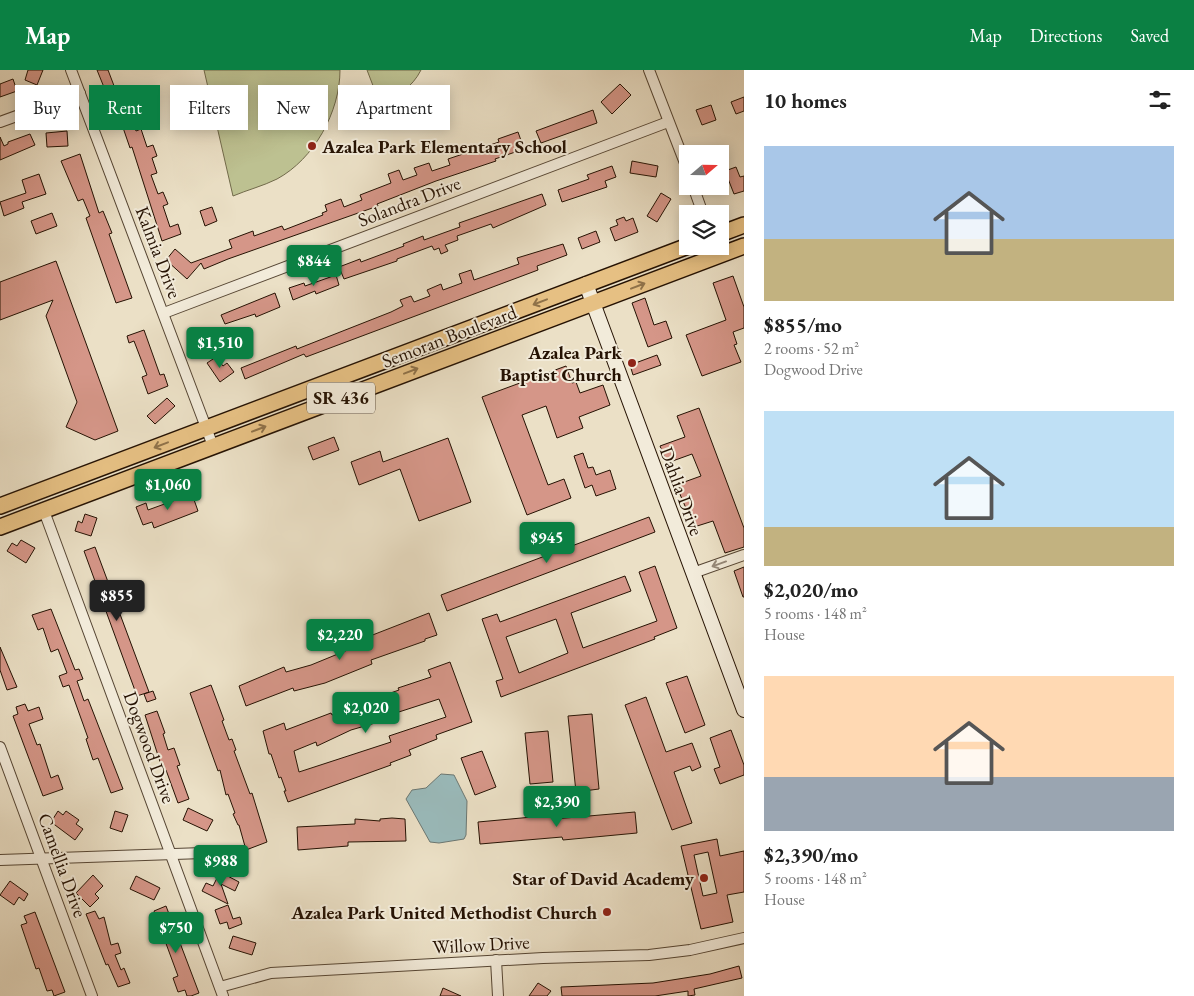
<!DOCTYPE html>
<html lang="en">
<head>
<meta charset="utf-8">
<style>
	body { margin:0; font-family:"EB Garamond",serif; background:#f6f6f6; color:#222; height:100vh; display:flex; flex-direction:column; font-size:19px; white-space:nowrap }
	* { box-sizing:border-box; margin:0 }
	p { font-size:16px; color:#767676 }
	.icon { flex:none; width:28px; height:28px; fill:none; stroke:currentColor; stroke-width:2; stroke-linecap:round; stroke-linejoin:round }
	.map { position:relative; flex:1; overflow:hidden }
	.details { display:flex; flex-direction:column; background:#fff; width:450px }
	.details>* { flex:none }
	.guide { position:absolute; left:15px; top:15px; width:475px; height:45px; display:flex; gap:10px }
	.needle { width:32px; rotate:70deg }
	.tools { position:absolute; left:679px; top:75px; display:grid; gap:10px }
	.tools a { display:grid; place-items:center; width:50px; height:50px; border-radius:0px; background:#fff; box-shadow:0 2px 12px #0003; font-size:25px }
	.price { position:absolute; translate:-50% -42px; padding:0 11px; border-radius:5px; background:#0b8043; color:#fff; font-size:16px; line-height:32px; filter:drop-shadow(0 1px 2px #0008) }
	.price::after { content:''; position:absolute; left:50%; top:30px; width:15px; height:11px; margin-left:-8px; background:inherit; clip-path:polygon(0 0,100% 0,50% 100%) }
	.price.current { background:#222; color:#fff }
	ul { padding:0; list-style:none }
	li { display:grid; align-content:center; gap:10px; height:265px; padding:0 20px }
	li span { display:grid; place-items:center; height:155px; border-radius:0px; color:#555 }
	li>.icon { margin-inline-start:auto }
	span .icon { width:90px; height:90px; fill:#fffc; stroke-width:1 }
	li b { font-size:21px }
	h2 { display:flex; justify-content:space-between; align-items:center; height:60px; padding:0 20px; font-size:21px }
	.chip { padding:0 18px; border-radius:0px; background:#fff; box-shadow:0 2px 12px #0003; font-size:18px; line-height:45px }
	.chip.current { background:#0b8043; color:#fff }
	header { display:flex; align-items:center; gap:30px; box-sizing:border-box; height:70px; padding:0 25px; background:#0b8043; color:#fff }
	header strong { font-size:24px }
	nav { display:flex; gap:28px; margin-inline-start:auto; font-size:18px }
	main { display:flex; flex:1; min-height:0 }
	.map>svg:first-child { display:block }
</style>
</head>
<body>
<header>
<strong>Map</strong>
<nav><a>Map</a><a>Directions</a><a>Saved</a></nav>
</header>
<main>
<div class="map">
<svg width="744" height="926" viewBox="0 0 744 926">
	<rect width="100%" height="100%" fill="#ebe0c6"/>
	<filter id="stains"><feTurbulence type="fractalNoise" baseFrequency=".004" numOctaves="4"/><feColorMatrix values="0 0 0 0 .2 0 0 0 0 .09 0 0 0 0 .02 0 0 0 .5 -.17"/></filter>
	<radialGradient id="worn" r=".72"><stop offset=".6" stop-color="#630" stop-opacity="0"/><stop offset="1" stop-color="#630" stop-opacity=".3"/></radialGradient>
	<g fill="#bdc191" stroke="#716a4a">
		<path d="M 204,0 L 340,0 C 340,42 314,89 277,109 C 263,116 247,120 233,126 Z"/>
		<path d="M 367,0 L 421,0 C 412,18 397,26 380,34 Z"/>
	</g>
	<polygon fill="#9abbbc" stroke="#6b7772" points="441,704 454,705 467,731 466,765 464,769 439,773 430,772 406,729 412,720 426,718"/>
	<g fill="#d59688" stroke="#251203" fill-rule="evenodd">
		<polygon points="28,0 43,0 37,15 25,10"/>
		<polygon points="97,0 108,0 116,21 120,19 136,61 141,59 147,77 153,75 157,86 152,88 157,103 151,105 158,124 163,122 168,134 163,136 170,157 178,154 181,164 162,171 132,77 130,78 119,46 116,47"/>
		<polygon points="13,9 17,21 0,27 0,14"/>
		<polygon points="620,14 631,25 612,44 601,32"/>
		<polygon points="744,27 744,41 736,44 731,32"/>
		<polygon points="711,35 716,50 702,55 696,40"/>
		<polygon points="593,40 597,53 541,73 536,61"/>
		<polygon points="67,61 68,76 47,77 46,63"/>
		<polygon points="518,62 524,79 495,89 496,91 436,111 377,134 378,136 228,189 204,199 201,193 187,209 166,190 175,179 191,193 232,178 229,170 253,161 254,166 282,156 284,160 323,145 322,143 327,141 325,135 341,129 344,137 362,130 360,125 391,113 388,104 399,100 403,110 417,105 414,98 429,93 432,101 450,95 448,89 499,72 498,69"/>
		<polygon points="30,64 35,75 0,90 0,67 4,76 8,74 8,72"/>
		<polygon points="80,84 99,143 103,141 112,163 109,164 132,228 116,233 86,148 90,146 83,129 78,131 61,91"/>
		<polygon points="632,91 658,96 656,107 630,103"/>
		<polygon points="612,96 616,107 605,111 607,117 562,132 558,120 589,109 587,105"/>
		<polygon points="736,97 740,107 744,106 744,121 734,124 725,101"/>
		<polygon points="39,104 46,124 22,132 24,138 4,146 0,132 26,123 22,110"/>
		<polygon points="661,123 671,129 657,152 647,146"/>
		<polygon points="542,124 546,135 493,158 491,154 457,166 458,170 445,175 448,181 441,184 439,178 434,180 432,176 397,189 397,191 344,209 339,197 360,189 361,192 404,176 403,174 423,166 424,170 460,157 459,153"/>
		<polygon points="212,137 217,151 205,156 200,141"/>
		<polygon points="52,143 57,156 36,164 31,151"/>
		<polygon points="624,147 626,151 633,148 638,162 615,171 610,158 618,155 616,150"/>
		<polygon points="596,161 600,172 582,179 578,168"/>
		<polygon points="563,174 567,185 537,196 538,200 306,287 304,284 245,309 241,298 296,276 297,279 391,242 403,236 400,230 411,226 414,232 430,226 427,220 441,214 443,220 462,213 459,204 471,200 474,210 519,194 517,188"/>
		<polygon points="56,191 118,361 95,370 66,357 77,332 46,246 53,230 0,250 0,212"/>
		<polygon points="336,205 339,215 316,224 315,221 293,230 289,218 304,213 305,216"/>
		<polygon points="733,206 744,237 744,258 733,262 737,274 734,275 741,292 702,306 686,265 726,250 713,213"/>
		<polygon points="275,223 280,237 256,247 255,244 225,254 221,245"/>
		<polygon points="645,228 654,255 666,251 672,268 648,277 632,233"/>
		<polygon points="202,259 212,260 211,276 201,275"/>
		<polygon points="144,260 160,305 164,304 168,316 148,324 142,307 147,305 134,271 129,273 127,266"/>
		<polygon points="657,285 661,295 633,305 630,295"/>
		<polygon points="216,287 223,296 227,293 234,302 220,312 207,293"/>
		<polygon points="566,296 572,313 576,312 580,323 603,315 610,335 579,347 583,358 557,368 546,336 522,345 548,415 564,409 571,428 527,445 482,327"/>
		<polygon points="167,328 175,336 155,354 147,346"/>
		<polygon points="699,338 744,458 744,477 725,483 713,451 694,457 676,415 701,406 692,384 667,393 660,376 685,367 677,346"/>
		<polygon points="334,367 339,380 313,390 308,377"/>
		<polygon points="448,368 471,432 419,451 400,399 359,415 351,392 380,381 383,392"/>
		<polygon points="583,383 588,398 593,397 596,405 610,400 616,419 596,426 592,415 585,418 574,386"/>
		<polygon points="192,424 198,441 154,458 152,452 143,455 136,437 146,433 148,440"/>
		<polygon points="85,444 97,448 91,466 75,461 78,451 82,453"/>
		<polygon points="649,447 655,462 447,541 441,525"/>
		<polygon points="21,470 35,478 26,493 7,481 12,473 17,476"/>
		<polygon points="95,477 149,622 137,626 84,481"/>
		<path d="M 655,496 L 677,558 L 654,567 L 655,569 L 501,627 L 496,611 L 503,609 L 482,549 L 497,544 L 500,552 L 625,506 L 631,521 L 571,543 L 583,578 L 657,551 L 639,502 ZM 556,549 L 568,583 L 519,603 L 506,567 Z"/>
		<polygon points="744,497 744,527 743,527 734,501"/>
		<polygon points="51,539 75,600 79,599 83,609 77,611 84,631 88,629 123,719 111,723 98,688 93,690 86,669 88,668 69,615 63,617 59,606 67,603 58,579 51,582 43,558 38,560 32,545"/>
		<polygon points="429,543 437,565 425,569 425,571 371,590 372,594 325,613 294,621 293,618 246,636 239,616 284,597 286,602 311,595 372,570 370,566"/>
		<polygon points="0,577 17,617 7,620 0,600"/>
		<path d="M 450,592 L 472,652 L 436,665 L 437,669 L 409,680 L 411,685 L 390,693 L 391,695 L 288,732 L 284,721 L 286,721 L 281,707 L 279,708 L 271,684 L 269,684 L 263,661 L 284,653 L 286,660 L 331,643 L 332,645 L 345,641 L 344,638 L 355,634 L 355,636 L 375,629 L 374,626 L 384,623 L 385,625 L 399,620 L 398,618 L 431,607 L 428,600 ZM 439,629 L 446,647 L 389,666 L 391,672 L 299,702 L 294,681 L 316,672 L 317,676 L 351,660 L 375,653 L 374,650 Z"/>
		<polygon points="687,606 705,655 685,663 666,613"/>
		<polygon points="211,615 224,650 222,651 229,670 232,669 236,680 234,681 250,724 252,723 267,772 246,780 239,755 238,755 233,744 235,743 228,724 226,725 220,700 218,701 190,623"/>
		<polygon points="153,621 156,629 147,632 144,624"/>
		<polygon points="646,627 666,682 692,673 701,697 692,701 690,696 674,702 692,753 672,760 625,635"/>
		<polygon points="25,634 28,641 39,637 43,649 29,654 37,675 40,674 51,708 58,705 63,719 43,726 13,646 18,644 16,637"/>
		<polygon points="157,641 165,663 163,664 168,680 174,678 180,695 177,696 189,729 178,733 166,700 163,701 145,645"/>
		<polygon points="592,644 599,719 576,722 568,646"/>
		<polygon points="731,660 744,695 744,705 720,714 714,699 720,697 710,668"/>
		<polygon points="548,661 553,712 530,714 525,663"/>
		<polygon points="482,681 496,717 475,725 461,688"/>
		<polygon points="188,738 213,750 207,761 183,750"/>
		<polygon points="58,741 63,745 66,741 79,750 76,754 83,759 75,770 51,752"/>
		<polygon points="115,741 128,745 122,762 110,758"/>
		<polygon points="635,742 637,763 563,770 562,767 480,774 478,752 554,745 554,749"/>
		<polygon points="392,748 405,749 406,771 348,772 348,776 298,780 297,757 355,754 355,749 380,751 380,749"/>
		<path d="M 717,769 L 720,786 L 744,781 L 744,822 L 727,825 L 733,852 L 701,859 L 681,776 ZM 708,782 L 717,823 L 703,826 L 694,785 Z"/>
		<polygon points="220,802 239,812 235,821 221,814 228,834 202,821 206,813 213,816"/>
		<polygon points="93,805 103,816 95,824 99,828 90,837 76,823"/>
		<polygon points="136,806 160,818 154,830 130,819"/>
		<polygon points="10,811 28,824 24,831 19,827 14,835 0,825"/>
		<polygon points="228,835 233,849 240,847 242,854 229,859 227,852 220,854 215,840"/>
		<polygon points="166,836 199,923 191,926 187,926 185,920 178,922 173,908 178,906 154,841"/>
		<polygon points="95,841 99,849 104,847 111,875 118,873 121,883 115,885 121,900 124,898 130,913 118,917 108,894 106,895 86,844"/>
		<polygon points="35,842 65,922 54,926 52,920 47,921 39,898 36,899 21,855 27,853 24,846"/>
		<polygon points="233,866 256,873 252,885 229,878"/>
		<polygon points="739,896 742,908 694,919 695,925 688,926 688,921 655,926 562,926 561,917 653,913 710,904"/>
		<polygon points="538,913 551,921 547,926 529,926"/>
		<polygon points="443,918 461,926 440,926"/>
	</g>
	<g fill="none" stroke-linecap="round" stroke-linejoin="round">
		<defs>
			<g id="street">
				<polyline points="71,0 213,376"/>
				<polyline points="649,0 688,101"/>
				<polyline points="0,52 80,23"/>
				<polyline points="693,116 703,144"/>
				<polyline points="164,243 668,52"/>
				<polyline points="44,441 223,926"/>
				<polyline points="693,503 744,485"/>
				<polyline points="0,677 92,926"/>
				<polyline points="0,790 232,782"/>
				<polyline points="496,890 498,926"/>
				<polyline points="220,917 271,903 543,888 649,885 690,880 744,868"/>
			</g>
			<polyline id="secondary" points="586,214 744,640"/>
			<g id="primary">
				<polyline points="720,164 744,155"/>
				<polyline points="0,436 688,176"/>
				<polyline points="0,457 744,176"/>
			</g>
		</defs>
		<use href="#street" stroke="#564634" stroke-width="12"/>
		<use href="#secondary" stroke="#251203" stroke-width="16"/>
		<use href="#primary" stroke="#251203" stroke-width="18"/>
		<use href="#street" stroke="#f2ebda" stroke-width="10"/>
		<use href="#secondary" stroke="#f2ebda" stroke-width="14"/>
		<use href="#primary" stroke="#e6c083" stroke-width="15"/>
	</g>
	<defs><path id="oneway-shaft" d="M-6 0H5M1.5-3L5.5 0L1.5 3" fill="none" stroke-width="1.6" stroke-linecap="round" stroke-linejoin="round" transform="scale(1.25)"/></defs>
	<g stroke="#8f7249">
		<use href="#oneway-shaft" transform="translate(638 216) rotate(-21)"/>
		<use href="#oneway-shaft" transform="translate(540 232) rotate(159)"/>
		<use href="#oneway-shaft" transform="translate(411 301) rotate(-21)"/>
		<use href="#oneway-shaft" transform="translate(259 359) rotate(-21)"/>
		<use href="#oneway-shaft" transform="translate(161 375) rotate(159)"/>
	</g>
	<use stroke="#968979" href="#oneway-shaft" transform="translate(719 494) rotate(160)"/>
	<g fill="#8f2418" stroke="#f2ebda" stroke-width="2">
		<circle cx="312" cy="76" r="5"/>
		<circle cx="632" cy="293" r="5"/>
		<circle cx="704" cy="808" r="5"/>
		<circle cx="607" cy="842" r="5"/>
	</g>
	<g text-anchor="middle" stroke-width="4" stroke-linejoin="round" paint-order="stroke">
		<rect fill="#f2ebda" stroke="#625344" stroke-width="1" x="307" y="312.5" width="68" height="31" rx="4"/>
		<g font-size="18" font-weight="bold" fill="#251203">
			<text x="341" y="334">SR 436</text>
		</g>
		<g font-size="19" font-weight="bold" fill="#251203" stroke="#f2ebda" text-anchor="end">
			<text x="322" y="83" text-anchor="start">Azalea Park Elementary School</text>
			<text x="622" y="289">Azalea Park<tspan x="622" dy="22">Baptist Church</tspan></text>
			<text x="694" y="815">Star of David Academy</text>
			<text x="597" y="849">Azalea Park United Methodist Church</text>
		</g>
		<g font-size="19" fill="#251203" stroke="#f2ebda">
			<text transform="translate(409 131) rotate(-21)" y="7">Solandra Drive</text>
			<text transform="translate(159 182) rotate(69)" y="7">Kalmia Drive</text>
			<text transform="translate(449 266) rotate(-21)" y="7">Semoran Boulevard</text>
			<text transform="translate(682 421) rotate(70)" y="7">Dahlia Drive</text>
			<text transform="translate(150 677) rotate(70)" y="7">Dogwood Drive</text>
			<text transform="translate(63 795) rotate(70)" y="7">Camellia Drive</text>
			<text transform="translate(481 874) rotate(-3)" y="7">Willow Drive</text>
		</g>
	</g>
	<rect width="100%" height="100%" filter="url(#stains)"/>
	<rect width="100%" height="100%" fill="url(#worn)"/>
</svg>
<div class="tools">
<a><svg class="needle" viewBox="-14 -14 28 28"><path d="M0-13l5 13h-10z" fill="#e53935"/><path d="M0 13l5-13h-10z" fill="#767676"/></svg></a>
<a><svg class="icon" aria-label="layers" viewBox="0 0 24 24"><path d="M12 4l9 5-9 5-9-5zM3 14l9 5 9-5"/></svg></a>
</div>
<b class="price" style="left:314px;top:217px">$844</b>
<b class="price" style="left:220px;top:299px">$1,510</b>
<b class="price" style="left:168px;top:441px">$1,060</b>
<b class="price" style="left:547px;top:494px">$945</b>
<b class="price current" style="left:117px;top:552px">$855</b>
<b class="price" style="left:340px;top:591px">$2,220</b>
<b class="price" style="left:366px;top:664px">$2,020</b>
<b class="price" style="left:557px;top:758px">$2,390</b>
<b class="price" style="left:221px;top:817px">$988</b>
<b class="price" style="left:176px;top:884px">$750</b>
<div class="guide">
<a class="chip">Buy</a>
<a class="chip current">Rent</a>
<a class="chip">Filters</a>
<a class="chip">New</a>
<a class="chip">Apartment</a>
</div>
</div>
<section class="details">
<h2>10 homes<svg class="icon" aria-label="filters" viewBox="0 0 24 24"><path d="M4 7h16M4 17h16"/><circle cx="9" cy="7" r="2"/><circle cx="15" cy="17" r="2"/></svg></h2>
<ul>
<li><span style="background:linear-gradient(#a9c7e8 60%,#c2b280 0)"><svg class="icon" aria-label="home" viewBox="0 0 24 24"><path d="M3 11l9-7 9 7M6 9v11h12V9"/></svg></span><div><b>$855/mo</b><p>2 rooms · 52 m²</p><p>Dogwood Drive</p></div></li>
<li><span style="background:linear-gradient(#bfe0f5 75%,#c2b280 0)"><svg class="icon" aria-label="home" viewBox="0 0 24 24"><path d="M3 11l9-7 9 7M6 9v11h12V9"/></svg></span><div><b>$2,020/mo</b><p>5 rooms · 148 m²</p><p>House</p></div></li>
<li><span style="background:linear-gradient(#ffd9b3 65%,#9aa5b1 0)"><svg class="icon" aria-label="home" viewBox="0 0 24 24"><path d="M3 11l9-7 9 7M6 9v11h12V9"/></svg></span><div><b>$2,390/mo</b><p>5 rooms · 148 m²</p><p>House</p></div></li>
</ul>
</section>
</main>
</body>
</html>
